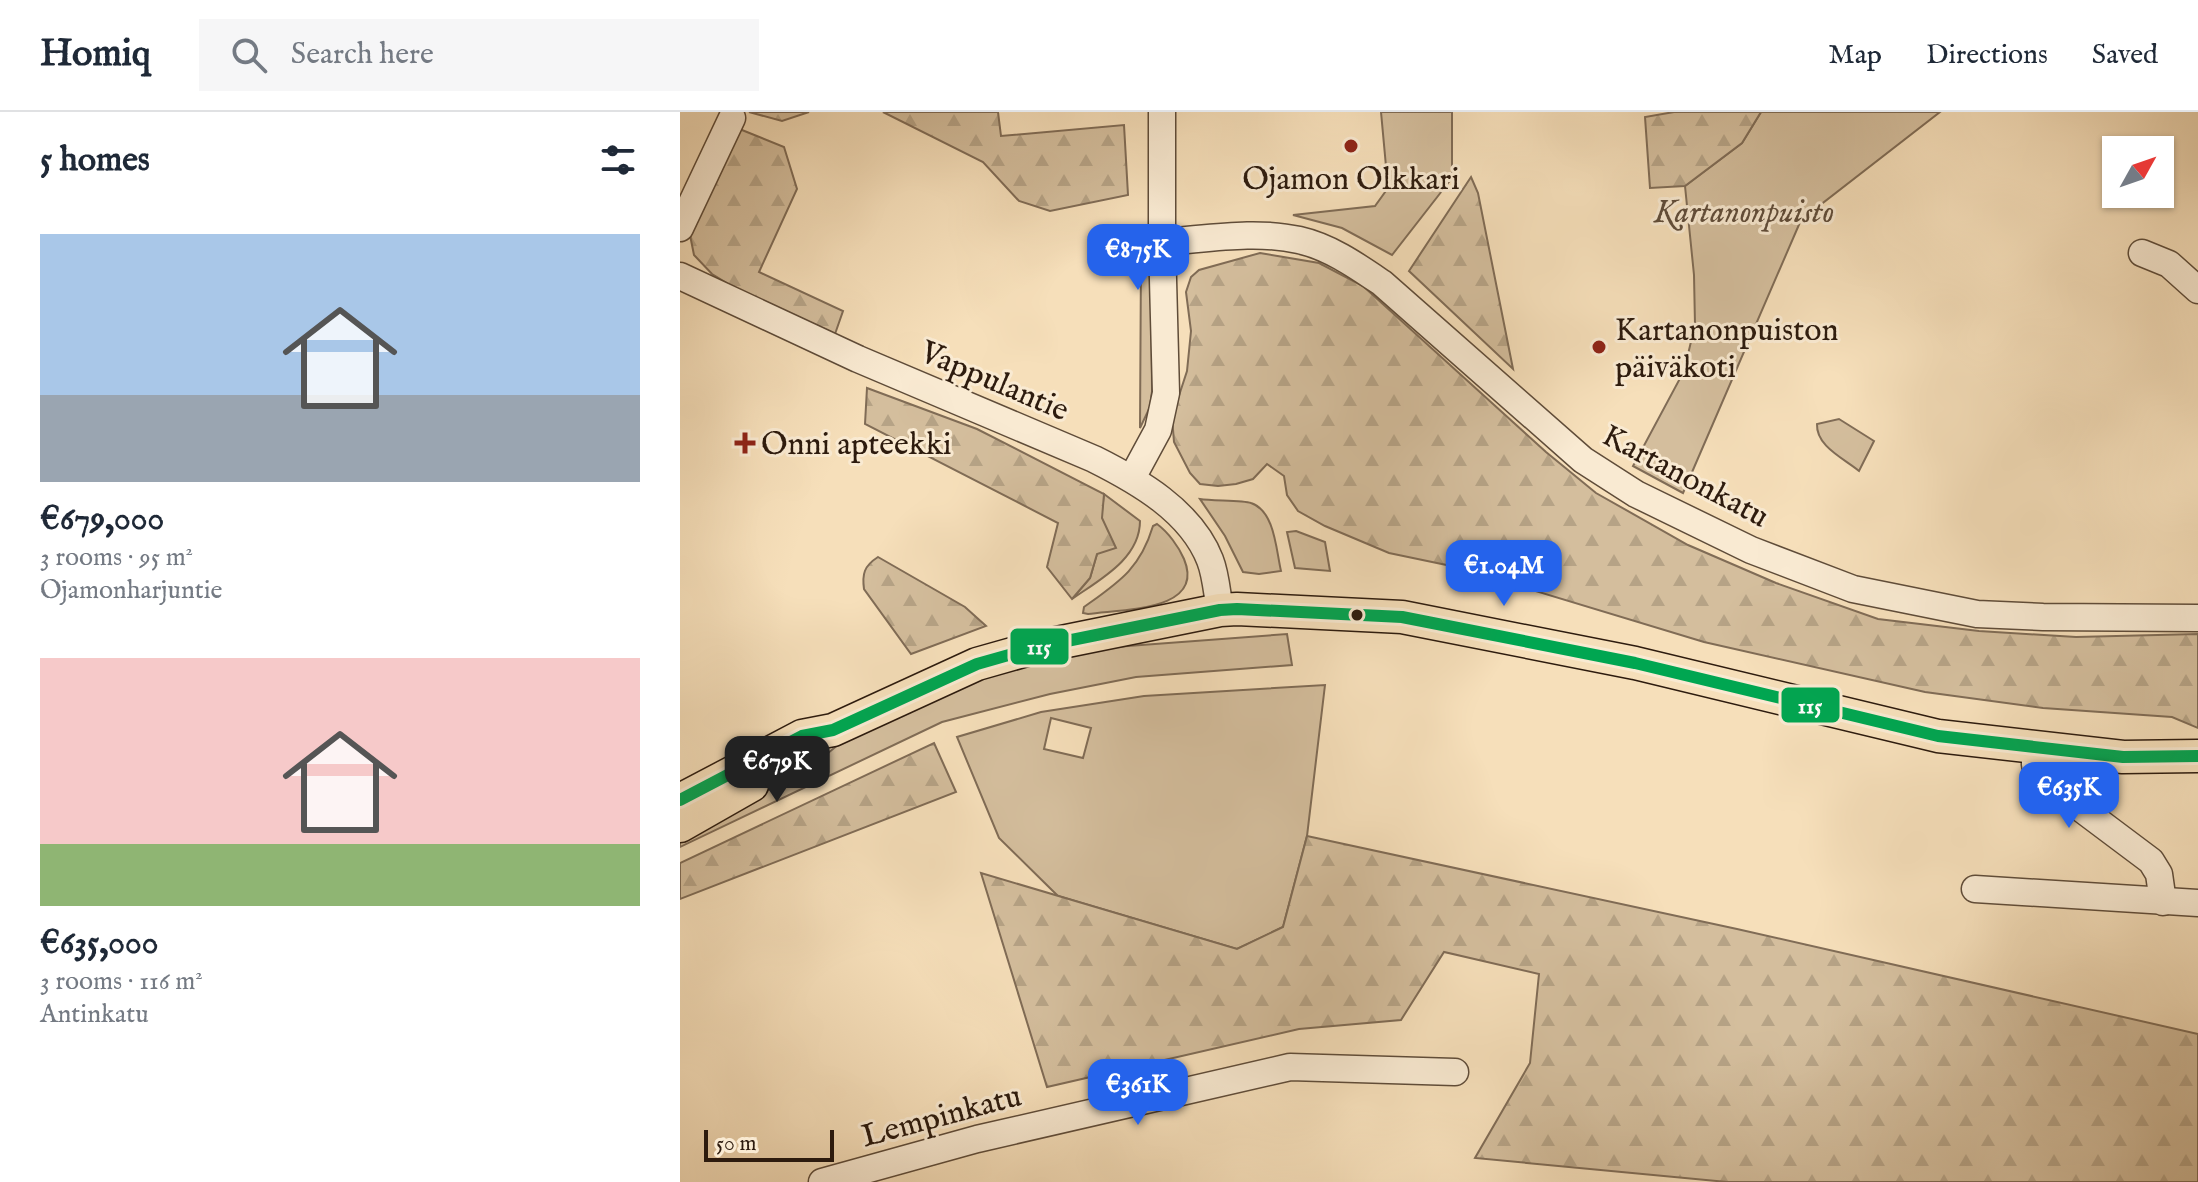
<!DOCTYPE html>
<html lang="en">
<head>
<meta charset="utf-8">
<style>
	body { margin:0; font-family:"IM FELL English",serif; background:#f6f6f7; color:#1f2937; height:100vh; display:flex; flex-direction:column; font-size:30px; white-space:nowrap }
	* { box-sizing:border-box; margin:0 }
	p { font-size:26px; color:#747a83 }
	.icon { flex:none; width:44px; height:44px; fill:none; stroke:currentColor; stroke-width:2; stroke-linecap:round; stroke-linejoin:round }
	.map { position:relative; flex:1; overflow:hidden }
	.details { display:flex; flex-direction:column; background:#fff; width:680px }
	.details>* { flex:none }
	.needle { width:52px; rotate:50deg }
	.controls { position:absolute; left:1422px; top:24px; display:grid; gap:16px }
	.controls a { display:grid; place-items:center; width:72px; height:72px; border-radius:0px; background:#fff; box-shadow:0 2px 6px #0004; font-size:40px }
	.scale { position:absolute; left:24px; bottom:20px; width:130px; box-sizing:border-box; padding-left:8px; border:4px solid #2d1b0e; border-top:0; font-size:22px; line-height:28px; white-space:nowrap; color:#2d1b0e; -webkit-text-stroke:6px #f9ead2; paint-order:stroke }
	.price { position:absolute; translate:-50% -68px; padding:0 18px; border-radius:16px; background:#2563eb; color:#fff; font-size:26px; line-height:52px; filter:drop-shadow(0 2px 4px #0008) }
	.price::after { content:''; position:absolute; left:50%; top:48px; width:24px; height:18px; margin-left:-12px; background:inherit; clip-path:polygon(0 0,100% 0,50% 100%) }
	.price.on { background:#222; color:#fff }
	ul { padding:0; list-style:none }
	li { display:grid; align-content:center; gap:16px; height:424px; padding:0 40px }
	li span { display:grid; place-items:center; height:248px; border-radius:0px; color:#555 }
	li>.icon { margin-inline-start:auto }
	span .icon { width:144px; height:144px; fill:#fffc; stroke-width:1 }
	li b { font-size:34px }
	h2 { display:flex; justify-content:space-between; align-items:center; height:96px; padding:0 40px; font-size:34px }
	header { display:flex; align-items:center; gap:48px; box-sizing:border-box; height:112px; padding:0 40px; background:#fff; border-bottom:2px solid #e0e1e3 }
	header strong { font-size:38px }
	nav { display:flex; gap:44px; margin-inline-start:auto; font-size:28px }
	.search { width:560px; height:72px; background:#f6f6f7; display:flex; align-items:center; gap:20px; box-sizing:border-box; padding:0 28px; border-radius:0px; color:#747a83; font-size:30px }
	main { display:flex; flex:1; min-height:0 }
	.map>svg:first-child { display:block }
</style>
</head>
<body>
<header>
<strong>Homiq</strong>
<div class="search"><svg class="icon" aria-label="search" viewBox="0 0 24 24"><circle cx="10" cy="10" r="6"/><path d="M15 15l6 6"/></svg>Search here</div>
<nav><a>Map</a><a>Directions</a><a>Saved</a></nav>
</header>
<main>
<section class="details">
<h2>5 homes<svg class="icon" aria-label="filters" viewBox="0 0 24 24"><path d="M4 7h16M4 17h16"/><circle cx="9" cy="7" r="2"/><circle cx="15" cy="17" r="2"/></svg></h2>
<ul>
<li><span style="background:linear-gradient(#a9c7e8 65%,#9aa5b1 0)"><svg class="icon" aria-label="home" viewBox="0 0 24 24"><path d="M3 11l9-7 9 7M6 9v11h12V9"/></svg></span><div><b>€679,000</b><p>3 rooms · 95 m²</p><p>Ojamonharjuntie</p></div></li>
<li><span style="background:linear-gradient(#f6c9c9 75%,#8fb573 0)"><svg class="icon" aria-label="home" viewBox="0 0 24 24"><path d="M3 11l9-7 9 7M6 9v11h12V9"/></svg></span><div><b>€635,000</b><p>3 rooms · 116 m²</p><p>Antinkatu</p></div></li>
</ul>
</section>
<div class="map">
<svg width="1518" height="1070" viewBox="0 0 1518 1070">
	<defs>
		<pattern id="forest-firs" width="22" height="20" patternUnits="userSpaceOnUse" patternTransform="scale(2)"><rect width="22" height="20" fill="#d4be9d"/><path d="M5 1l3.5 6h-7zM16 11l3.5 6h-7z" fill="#b6a386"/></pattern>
	</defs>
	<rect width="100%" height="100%" fill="#f6dfba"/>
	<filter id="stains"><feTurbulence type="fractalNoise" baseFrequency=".0025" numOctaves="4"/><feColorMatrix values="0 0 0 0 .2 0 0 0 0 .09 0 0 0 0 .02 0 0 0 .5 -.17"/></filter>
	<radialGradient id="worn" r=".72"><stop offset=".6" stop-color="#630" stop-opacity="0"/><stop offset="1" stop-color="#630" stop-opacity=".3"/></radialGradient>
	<g fill="#d4be9d" stroke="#806c56" stroke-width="2" fill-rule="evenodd">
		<polygon points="701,0 772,0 772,66 712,143 662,116 613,103 695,94 708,76"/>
		<polygon points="1081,0 1260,0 1121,108 1003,381 953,354 1004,259 1015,213 1014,163 1005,74 1062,31"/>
		<polygon points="461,144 468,150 471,157 472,279 470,295 460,316"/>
		<path d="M 1159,307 L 1194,329 L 1179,359 C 1163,346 1136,334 1137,312 Z"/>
		<path d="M 424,382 L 460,409 C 460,447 419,468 392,487 L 410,466 L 417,442 Z"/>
		<path d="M 520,387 C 532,389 563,388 571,391 C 595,399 596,438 601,459 L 579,462 L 563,460 L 545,424 Z"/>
		<path d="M 477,412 C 488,420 499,435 504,447 C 526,500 441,497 408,502 L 403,501 L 404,495 C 439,470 460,457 473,414 Z"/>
		<polygon points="616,419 645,430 650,459 615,456 607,420"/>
		<polygon points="607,522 612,553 456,565 370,582 262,610 0,735 0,726 131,655 170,623 302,563 408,537"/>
		<path d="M 645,573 L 627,724 L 603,815 L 557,837 L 378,784 L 319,726 L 277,625 L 361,600 L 464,584 ZM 371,606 L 411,616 L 403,646 L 364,637 Z"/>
	</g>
	<g fill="url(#forest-firs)" stroke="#806c56" stroke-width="2">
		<polygon points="69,0 129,0 102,9"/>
		<polygon points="203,0 318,0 321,24 444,13 448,83 370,99 339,89 303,50"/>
		<polygon points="994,0 1081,0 1062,31 1005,74 970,76 965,5"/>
		<polygon points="57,16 104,35 117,77 79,160 163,199 155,222 55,176 32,162 14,143 10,123"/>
		<polygon points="791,65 798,81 833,257 729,159"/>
		<polygon points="580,141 639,151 683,174 866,340 916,381 1008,433 1096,471 1198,507 1299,519 1396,525 1518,522 1518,616 1492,605 1363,596 1245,580 1024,530 776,455 709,441 645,414 618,399 607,383 604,364 587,352 573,367 556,372 538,374 520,372 510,361 494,330 492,305 507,259 511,219 506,180 511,165 519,158"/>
		<polygon points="187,276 297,317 424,382 422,406 436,436 417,442 410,466 392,487 367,455 378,411 185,312"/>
		<path d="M 198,445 L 285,495 L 306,514 L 231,542 L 184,477 C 182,462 184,454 198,445 Z"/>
		<polygon points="254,631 276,680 0,787 0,751"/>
		<polygon points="627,724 1057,817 1518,922 1518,1070 1047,1070 795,1046 850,951 859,862 764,840 721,908 619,917 367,975 301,761 557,837 603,815"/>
	</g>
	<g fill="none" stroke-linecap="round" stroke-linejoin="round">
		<defs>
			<g id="minor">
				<polyline points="0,116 52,6"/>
				<path d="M 482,130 C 527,127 575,118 619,128 C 650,135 677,154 702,171 L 903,348 L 956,382 L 1071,438 L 1173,477 L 1297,502 L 1363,505 L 1518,506"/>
				<polyline points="1462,141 1489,152 1518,178"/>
				<path d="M 0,164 L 178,247 L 414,347 C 458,369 511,399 530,448 C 536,463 537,482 540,498"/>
				<polyline points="452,366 478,318 486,281 482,130 482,0"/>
				<polyline points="1355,636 1355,653 1367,671 1471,749 1479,762 1483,790"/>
				<polyline points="1295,777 1518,791"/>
				<polyline points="142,1070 297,1027 610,955 775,960"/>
			</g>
			<g id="major">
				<polyline points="0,688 122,624 153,618 297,552 357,535 540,498 557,497 722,505 955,551 1258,624 1443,645 1518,644"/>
				<polyline points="0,714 72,673"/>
			</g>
		</defs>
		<use href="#minor" stroke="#5f4c39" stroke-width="29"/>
		<use href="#major" stroke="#2d1b0e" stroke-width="35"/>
		<use href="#minor" stroke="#f9ead2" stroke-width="26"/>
		<use href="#major" stroke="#f6dfba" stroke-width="32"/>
		<defs>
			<polyline id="bus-1" points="0,688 122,624 153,618 297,552 357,535 540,498 557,497 722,505 955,551 1258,624 1443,645 1518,644"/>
		</defs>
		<use href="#bus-1" stroke="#f9ead2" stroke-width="18"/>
		<use href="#bus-1" stroke="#00a651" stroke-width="12"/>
	</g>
	<g fill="#8f2418" stroke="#f9ead2" stroke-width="3">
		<circle cx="671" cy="34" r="8"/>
		<circle cx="919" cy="235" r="8"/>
		<path d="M61 319h8v8h8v8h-8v8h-8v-8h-8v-8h8z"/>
	</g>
	<circle fill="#2d1b0e" stroke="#f9ead2" stroke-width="3" cx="677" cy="503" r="7"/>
	<g text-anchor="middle" stroke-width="6" stroke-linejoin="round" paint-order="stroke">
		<g font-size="32" fill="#2d1b0e" stroke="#f9ead2" text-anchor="start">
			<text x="671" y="77" text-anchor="middle">Ojamon Olkkari</text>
			<text x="935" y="228">Kartanonpuiston<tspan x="935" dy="37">päiväkoti</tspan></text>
			<text x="81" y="342">Onni apteekki</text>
		</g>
		<g font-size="32" font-style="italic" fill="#5f4c39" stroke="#f9ead2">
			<text x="1064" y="110">Kartanonpuisto</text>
		</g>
		<g font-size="32" fill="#2d1b0e" stroke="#f9ead2">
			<text transform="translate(315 268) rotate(23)" y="11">Vappulantie</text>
			<text transform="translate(1006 363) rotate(28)" y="11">Kartanonkatu</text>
			<text transform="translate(261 1003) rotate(-15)" y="11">Lempinkatu</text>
		</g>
	</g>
	<g stroke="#f9ead2" stroke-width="3">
		<rect x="329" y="515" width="61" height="39" rx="8" fill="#00a651"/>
		<rect x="1100" y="574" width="61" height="38" rx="8" fill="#00a651"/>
	</g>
	<g font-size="22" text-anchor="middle" font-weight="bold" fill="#fff">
		<text x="359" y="542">115</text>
		<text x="1130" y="601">115</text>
	</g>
	<rect width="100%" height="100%" filter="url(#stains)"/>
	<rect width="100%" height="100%" fill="url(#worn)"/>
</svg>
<div class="controls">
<a><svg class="needle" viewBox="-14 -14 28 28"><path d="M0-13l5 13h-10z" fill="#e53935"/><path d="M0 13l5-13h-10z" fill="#747a83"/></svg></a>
</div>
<div class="scale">50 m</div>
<b class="price" style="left:458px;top:180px">€875K</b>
<b class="price" style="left:824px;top:496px">€1.04M</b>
<b class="price on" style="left:97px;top:692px">€679K</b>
<b class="price" style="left:1389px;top:718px">€635K</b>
<b class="price" style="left:458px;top:1015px">€361K</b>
</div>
</main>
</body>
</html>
